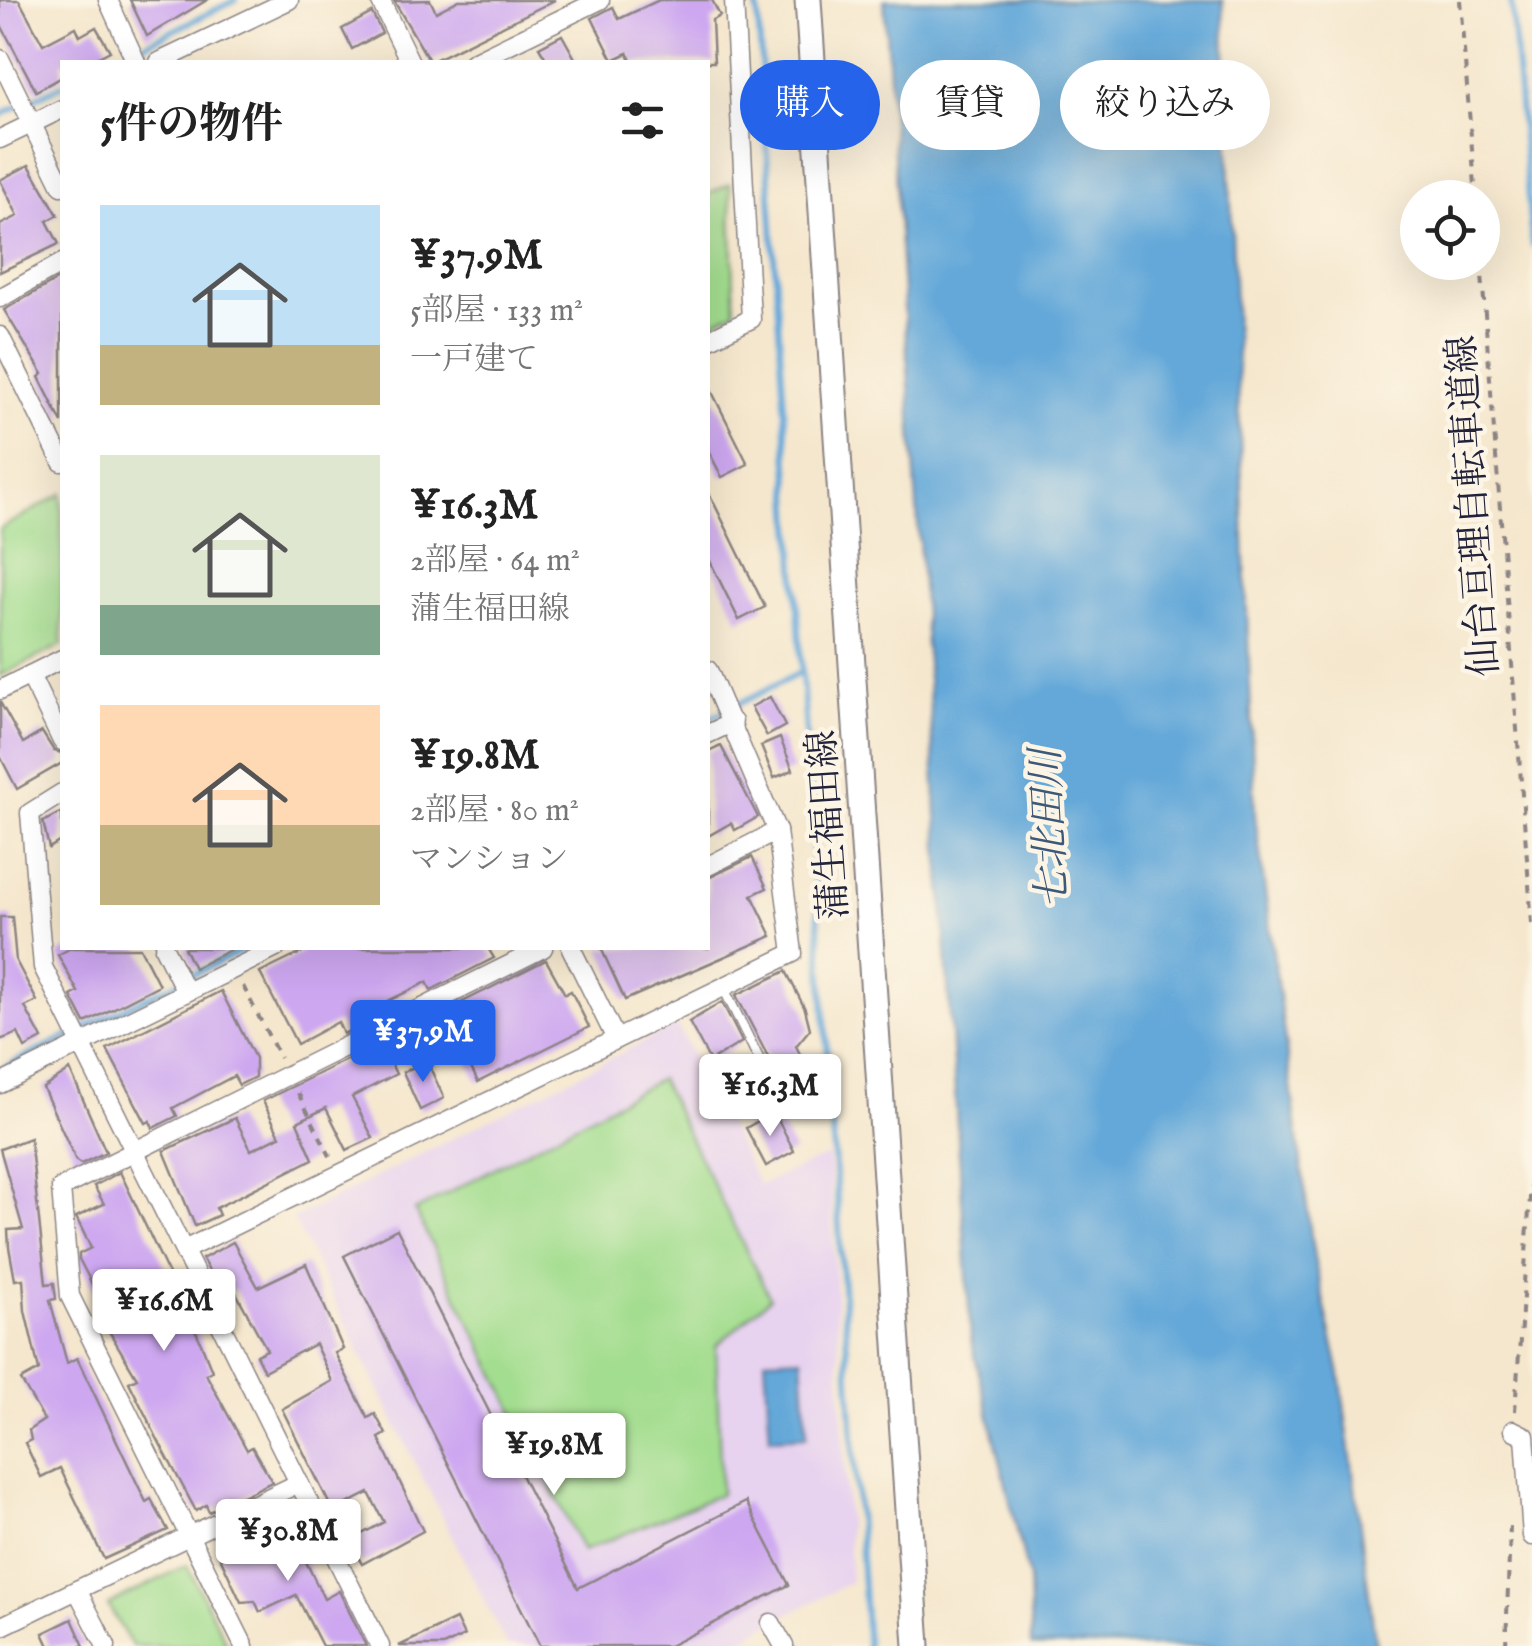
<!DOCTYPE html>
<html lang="ja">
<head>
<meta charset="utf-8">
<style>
	body { margin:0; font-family:"IM FELL English","Noto Serif JP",serif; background:#f2f2f2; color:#222; height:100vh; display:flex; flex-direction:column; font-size:38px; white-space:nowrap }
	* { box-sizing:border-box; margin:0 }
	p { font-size:32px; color:#767676 }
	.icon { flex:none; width:55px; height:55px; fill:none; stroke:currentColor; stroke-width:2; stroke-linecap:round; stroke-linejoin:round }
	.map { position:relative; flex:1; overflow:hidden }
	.panel { position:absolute; left:60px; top:60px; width:650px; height:890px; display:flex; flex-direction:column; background:#fff; border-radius:0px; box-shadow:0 10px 40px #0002 }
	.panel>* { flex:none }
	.hud { position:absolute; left:740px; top:60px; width:640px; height:90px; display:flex; gap:20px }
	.fabs { position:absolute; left:1400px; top:180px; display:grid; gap:20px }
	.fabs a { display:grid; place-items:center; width:100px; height:100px; border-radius:50%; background:#fff; box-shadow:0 10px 40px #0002; font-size:50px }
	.price { position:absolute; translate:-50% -85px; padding:0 22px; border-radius:10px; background:#fff; color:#222; font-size:32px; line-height:65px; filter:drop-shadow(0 2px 5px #0008) }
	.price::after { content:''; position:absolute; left:50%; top:60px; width:30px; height:22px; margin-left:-15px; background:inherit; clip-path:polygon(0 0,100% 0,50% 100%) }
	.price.active { background:#2563eb; color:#fff }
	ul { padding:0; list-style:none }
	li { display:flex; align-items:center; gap:30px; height:250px; padding:0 40px }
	li span { display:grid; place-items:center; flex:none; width:280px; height:200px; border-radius:0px; color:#555 }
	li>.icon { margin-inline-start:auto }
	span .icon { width:120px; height:120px; fill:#fffc; stroke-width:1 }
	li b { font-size:42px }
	h2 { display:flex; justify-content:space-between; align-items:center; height:120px; padding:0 40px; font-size:42px }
	.pill { padding:0 35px; border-radius:45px; background:#fff; box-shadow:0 10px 40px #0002; font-size:35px; line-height:90px }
	.pill.active { background:#2563eb; color:#fff }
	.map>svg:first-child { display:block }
</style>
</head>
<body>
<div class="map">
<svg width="1532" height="1646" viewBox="0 0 1532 1646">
	<rect width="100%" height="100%" fill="#fcf5e5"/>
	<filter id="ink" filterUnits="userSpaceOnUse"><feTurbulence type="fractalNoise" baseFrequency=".01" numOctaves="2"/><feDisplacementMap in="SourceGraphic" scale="20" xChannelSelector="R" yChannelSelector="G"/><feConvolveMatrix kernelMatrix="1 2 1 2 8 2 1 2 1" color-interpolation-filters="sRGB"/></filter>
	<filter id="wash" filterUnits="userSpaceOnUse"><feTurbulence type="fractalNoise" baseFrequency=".0048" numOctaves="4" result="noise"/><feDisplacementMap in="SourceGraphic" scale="40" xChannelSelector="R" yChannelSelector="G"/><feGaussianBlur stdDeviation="2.25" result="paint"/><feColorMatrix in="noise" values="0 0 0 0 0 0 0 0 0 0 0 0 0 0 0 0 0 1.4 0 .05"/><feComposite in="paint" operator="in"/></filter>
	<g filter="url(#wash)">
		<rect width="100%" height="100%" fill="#f5e7cd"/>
		<polygon fill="#e7d2ef" points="677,1025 759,1185 829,1155 851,1582 727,1646 507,1646 293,1219"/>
		<g fill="#a3dd8f" stroke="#628065" stroke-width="2.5">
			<polygon points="730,184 735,311 708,325 708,194"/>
			<polygon points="62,494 62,645 0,676 0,529"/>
			<polygon points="660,1079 770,1298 716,1346 721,1494 583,1551 415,1211"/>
			<polygon points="187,1565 228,1646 132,1646 108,1605"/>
		</g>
		<g fill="#64a8d9" stroke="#43658a" stroke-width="2.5">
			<polygon points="884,0 1223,0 1255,816 1314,1258 1340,1374 1376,1646 1031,1646 1029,1580 971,1340"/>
			<polygon points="802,1357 807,1436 770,1438 765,1359"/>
		</g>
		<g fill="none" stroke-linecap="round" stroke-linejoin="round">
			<g stroke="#64a8d9" stroke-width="6">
				<polyline points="757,0 867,1646"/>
				<polyline points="1511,0 1532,245"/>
				<polyline points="108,62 236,0"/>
				<polyline points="0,115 62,85"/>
				<polyline points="708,719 802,672"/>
				<polyline points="0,1070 247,948"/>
			</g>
		</g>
		<g id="blocks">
			<g fill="#cda7f0">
				<polygon points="0,0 19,0 43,44 76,27 80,36 96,27 110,51 89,62 62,62 62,77 36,91 0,23"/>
				<polygon points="130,0 207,0 147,36"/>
				<polygon points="430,0 436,12 459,0 555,0 430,62 394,1"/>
				<polygon points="659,0 712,0 720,16 712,20 714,62 632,62 628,53 613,60 592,18 613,7 619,19"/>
				<polygon points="372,13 382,33 352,49 342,29"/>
				<polygon points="562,35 577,62 548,62 539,47"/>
				<polygon points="29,165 58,215 47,221 59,244 0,272 0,225 18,216 0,180"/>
				<polygon points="62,277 62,423 39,377 43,374 4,310"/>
				<polygon points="708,384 748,464 722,477 708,450"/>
				<polygon points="708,491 765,607 739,620 708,557"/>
				<polygon points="770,697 785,726 767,736 751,707"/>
				<polygon points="0,702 23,743 42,732 54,751 62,753 62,763 17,789 0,756"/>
				<polygon points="780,738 793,770 774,778 761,746"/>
				<polygon points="721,746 758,817 735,830 731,823 708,836 708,752"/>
				<polygon points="62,812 62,840 49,848 43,822"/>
				<polygon points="752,857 767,888 752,895 772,936 625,1000 601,948 708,948 708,878"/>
				<polygon points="0,917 12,917 16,961 37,1001 25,1007 42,1039 25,1048 18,1033 0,1040"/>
				<polygon points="71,948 140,948 159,985 85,1023 71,996 78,992 58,955"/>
				<polygon points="184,948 234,948 194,968"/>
				<polygon points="299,948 488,948 494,958 431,990 427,982 365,1012 369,1021 343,1034 338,1022 297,1044 260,973 301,953"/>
				<polygon points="546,960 565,994 571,991 589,1027 478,1082 458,1041 436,1053 421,1023"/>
				<polygon points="786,971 805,1009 810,1029 796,1046 810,1075 784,1088 736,995"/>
				<polygon points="221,991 255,1058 255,1077 239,1085 234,1076 173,1108 177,1116 153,1128 150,1121 146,1123 107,1049"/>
				<polygon points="722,1002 742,1042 710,1061 689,1022"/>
				<polygon points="381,1043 396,1074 352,1097 373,1138 347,1150 326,1108 297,1122 313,1159 216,1208 219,1215 195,1226 164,1151 235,1118 251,1150 280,1136 263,1101"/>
				<polygon points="427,1061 444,1098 420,1110 403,1072"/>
				<polygon points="70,1070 106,1152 81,1164 76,1161 43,1088"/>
				<polygon points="774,1112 794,1151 766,1166 746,1128"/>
				<polygon points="30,1138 46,1284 54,1283 56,1299 50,1300 67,1363 77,1358 146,1502 151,1499 168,1530 104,1559 60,1468 41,1477 25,1443 31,1440 29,1430 44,1420 21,1380 39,1370 25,1311 23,1279 15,1280 9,1247 8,1230 23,1229 0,1149"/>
				<polygon points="120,1172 199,1338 212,1371 206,1374 247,1450 252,1447 272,1482 209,1512 206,1505 196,1511 157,1438 129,1382 137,1378 97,1311 104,1307 79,1259 79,1254 91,1248 76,1217 104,1204 94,1186"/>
				<polygon points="397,1229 578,1588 746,1502 789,1585 669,1646 540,1646 344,1256"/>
				<polygon points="233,1242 258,1287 306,1264 343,1349 335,1353 368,1418 375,1414 386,1434 379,1438 423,1531 362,1564 349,1541 384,1522 369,1493 333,1511 282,1409 332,1381 315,1344 264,1371 256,1355 267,1350 234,1289 223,1295 202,1259"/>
				<polygon points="286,1520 324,1599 339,1591 366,1646 322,1646 296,1595 260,1612 255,1601 241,1602 219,1555"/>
				<polygon points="72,1619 84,1646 49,1646 43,1633"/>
				<polygon points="456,1619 464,1636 443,1646 399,1646"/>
			</g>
		</g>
	</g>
	<g filter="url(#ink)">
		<use href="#blocks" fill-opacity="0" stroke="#8c8484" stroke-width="2.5"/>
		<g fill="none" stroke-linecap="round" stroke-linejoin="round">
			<defs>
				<polyline id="lane" points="723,987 779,1099"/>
				<g id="street">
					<polyline points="108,0 136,62"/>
					<polyline points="380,0 410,62"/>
					<polyline points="0,59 62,186"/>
					<polyline points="159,62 289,0"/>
					<polyline points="473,62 600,0"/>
					<polyline points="0,139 62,109"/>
					<polyline points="0,298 62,263"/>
					<polyline points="0,336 62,462"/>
					<polyline points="708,340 751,319 734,0"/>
					<polyline points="30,675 62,741"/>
					<polyline points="0,690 62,659"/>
					<polyline points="708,734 733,722"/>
					<polyline points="62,793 30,813 43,967 380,1646"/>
					<polyline points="708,866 777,831"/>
					<polyline points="164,948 186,992"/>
					<polyline points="571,948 616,1039"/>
					<polyline points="0,1084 276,948"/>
					<polyline points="184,1250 793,953 777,831 708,670"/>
					<polyline points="1513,1430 1525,1436 1532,1536"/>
					<polyline points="77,1590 106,1646"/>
					<polyline points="771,1623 784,1646"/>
					<polyline points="0,1627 299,1483"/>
					<polyline points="244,1646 70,1296 61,1188 543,948"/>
				</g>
				<polyline id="secondary" points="808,0 917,1646"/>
			</defs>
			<use href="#lane" stroke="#8c8484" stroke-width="12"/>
			<use href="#street" stroke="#8c8484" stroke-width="21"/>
			<use href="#secondary" stroke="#8c8484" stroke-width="29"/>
			<g stroke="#8c8484" stroke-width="4" stroke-dasharray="8 8" stroke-linecap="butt">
				<polyline points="1460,0 1476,198"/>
				<polyline points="1481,262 1532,924"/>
				<polyline points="243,986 280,1058"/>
				<polyline points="298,1093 330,1156"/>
				<polyline points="1515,1411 1532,1168"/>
				<polyline points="1506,1646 1510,1526"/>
			</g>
			<use href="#lane" stroke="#fff" stroke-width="9"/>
			<use href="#street" stroke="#fff" stroke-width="18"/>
			<use href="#secondary" stroke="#fff" stroke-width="25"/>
		</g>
	</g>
	<g text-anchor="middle" stroke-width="9" stroke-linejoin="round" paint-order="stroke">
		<g font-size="38" fill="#22223b" stroke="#fcf5e5">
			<text transform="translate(1472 506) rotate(-94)" y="13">仙台亘理自転車道線</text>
			<text transform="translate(827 825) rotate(-94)" y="13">蒲生福田線</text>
		</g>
		<g font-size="40" font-style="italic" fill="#3c587a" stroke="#fcf5e5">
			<text transform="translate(1048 829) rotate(-93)" y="14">七北田川</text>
		</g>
	</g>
</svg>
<div class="fabs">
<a><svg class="icon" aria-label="locate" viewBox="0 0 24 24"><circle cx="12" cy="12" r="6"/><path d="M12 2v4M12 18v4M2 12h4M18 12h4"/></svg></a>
</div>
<b class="price active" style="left:423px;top:1085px">¥37.9M</b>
<b class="price" style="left:770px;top:1139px">¥16.3M</b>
<b class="price" style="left:164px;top:1354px">¥16.6M</b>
<b class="price" style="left:554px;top:1498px">¥19.8M</b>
<b class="price" style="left:288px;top:1584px">¥30.8M</b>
<div class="hud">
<a class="pill active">購入</a>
<a class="pill">賃貸</a>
<a class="pill">絞り込み</a>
</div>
<section class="panel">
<h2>5件の物件<svg class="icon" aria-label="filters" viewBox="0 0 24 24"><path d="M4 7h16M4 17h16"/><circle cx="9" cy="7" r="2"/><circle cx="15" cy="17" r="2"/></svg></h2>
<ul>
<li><span style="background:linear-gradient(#bfe0f5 70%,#c2b280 0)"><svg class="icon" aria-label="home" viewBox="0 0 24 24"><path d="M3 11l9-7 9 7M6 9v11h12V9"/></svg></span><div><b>¥37.9M</b><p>5部屋 · 133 m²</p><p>一戸建て</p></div></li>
<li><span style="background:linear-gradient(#dfe7d0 75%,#7fa58c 0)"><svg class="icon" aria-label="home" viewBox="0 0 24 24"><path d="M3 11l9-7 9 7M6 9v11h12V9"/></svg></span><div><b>¥16.3M</b><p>2部屋 · 64 m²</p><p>蒲生福田線</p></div></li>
<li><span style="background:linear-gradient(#ffd9b3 60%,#c2b280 0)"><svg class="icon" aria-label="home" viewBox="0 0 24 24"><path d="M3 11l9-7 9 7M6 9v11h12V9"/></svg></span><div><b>¥19.8M</b><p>2部屋 · 80 m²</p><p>マンション</p></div></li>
</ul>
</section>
</div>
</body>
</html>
